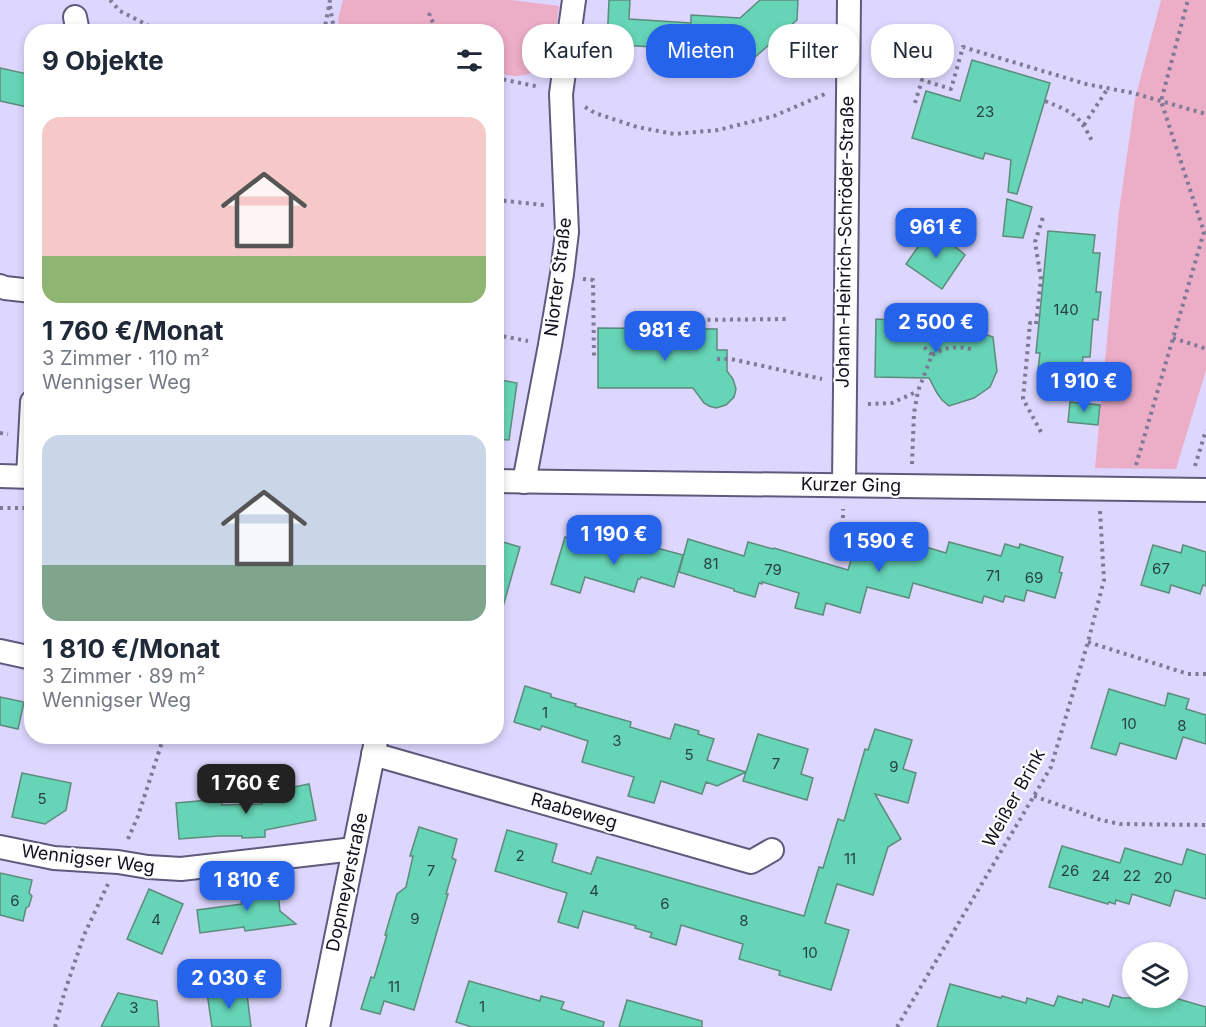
<!DOCTYPE html>
<html lang="de">
<head>
<meta charset="utf-8">
<style>
	body { margin:0; font-family:Inter,sans-serif; background:#f6f6f7; color:#1f2937; height:100vh; display:flex; flex-direction:column; font-size:22px; white-space:nowrap }
	* { box-sizing:border-box; margin:0 }
	p { font-size:20px; color:#747a83 }
	.icon { flex:none; width:33px; height:33px; fill:none; stroke:currentColor; stroke-width:2; stroke-linecap:round; stroke-linejoin:round }
	.map { position:relative; flex:1; overflow:hidden }
	.drawer { position:absolute; left:24px; top:24px; width:480px; height:720px; display:flex; flex-direction:column; background:#fff; border-radius:24px; box-shadow:0 3px 9px #0003 }
	.drawer>* { flex:none }
	.top-card { position:absolute; left:522px; top:24px; width:570px; height:54px; display:flex; gap:12px }
	.buttons { position:absolute; left:1122px; top:942px; display:grid; gap:12px }
	.buttons a { display:grid; place-items:center; width:66px; height:66px; border-radius:50%; background:#fff; box-shadow:0 3px 9px #0003; font-size:30px }
	.price { position:absolute; translate:-50% -51px; padding:0 14px; border-radius:12px; background:#2563eb; color:#fff; font-size:20px; line-height:39px; filter:drop-shadow(0 2px 3px #0008) }
	.price::after { content:''; position:absolute; left:50%; top:36px; width:18px; height:14px; margin-left:-9px; background:inherit; clip-path:polygon(0 0,100% 0,50% 100%) }
	.price.active { background:#222; color:#fff }
	ul { padding:0; list-style:none }
	li { display:grid; align-content:center; gap:12px; height:318px; padding:0 18px }
	li span { display:grid; place-items:center; height:186px; border-radius:18px; color:#555 }
	li>.icon { margin-inline-start:auto }
	span .icon { width:108px; height:108px; fill:#fffc; stroke-width:1 }
	li b { font-size:26px }
	h2 { display:flex; justify-content:space-between; align-items:center; height:72px; padding:0 18px; font-size:26px }
	.tag { padding:0 21px; border-radius:24px; background:#fff; box-shadow:0 3px 9px #0003; font-size:21px; line-height:54px }
	.tag.active { background:#2563eb; color:#fff }
	.map>svg:first-child { display:block }
</style>
</head>
<body>
<div class="map">
<svg width="1206" height="1027" viewBox="0 0 1206 1027">
	<rect width="100%" height="100%" fill="#ddd6fe"/>
	<g fill="#ecadc7">
		<path d="M 343,0 L 511,0 L 559,6 C 555,36 556,74 516,76 C 510,76 503,74 497,73 L 496,32 L 340,31 L 338,19 Z"/>
		<polygon points="1161,0 1206,0 1206,370 1176,469 1095,468 1119,211 1135,99"/>
	</g>
	<g fill="#66d4b6" stroke="#5d8b7c" stroke-width="1.5">
		<polygon points="609,0 630,0 629,19 691,23 691,15 740,18 760,0 798,0 797,20 754,58 651,53 652,47 607,44"/>
		<polygon points="972,60 1050,83 1017,194 1008,192 1011,160 985,153 983,159 912,138 926,91 960,101"/>
		<polygon points="0,68 32,75 32,108 0,101"/>
		<polygon points="1007,199 1032,207 1023,238 1003,236"/>
		<polygon points="932,227 965,255 942,289 906,264"/>
		<polygon points="1048,231 1095,235 1093,253 1100,253 1096,292 1101,292 1098,320 1093,319 1090,357 1083,357 1081,374 1038,370 1040,353 1036,353"/>
		<polygon points="906,306 993,337 997,371 990,387 974,398 949,406 942,400 937,393 929,378 875,377 876,319 891,320 891,311 903,314"/>
		<polygon points="598,328 717,329 717,350 727,350 727,371 733,379 736,389 734,397 726,405 716,408 709,406 704,403 693,388 598,388"/>
		<polygon points="496,379 517,383 509,440 496,439"/>
		<polygon points="1070,402 1100,405 1098,425 1068,422"/>
		<polygon points="565,537 623,554 627,540 683,555 674,587 641,577 640,579 638,579 634,592 585,577 580,593 551,584"/>
		<polygon points="688,539 744,556 748,542 773,549 774,548 848,570 856,544 901,557 906,541 946,553 949,542 1001,556 1005,544 1019,548 1020,544 1063,557 1059,572 1062,573 1055,598 1027,590 1024,601 1005,596 1003,602 984,596 982,603 913,583 909,598 867,587 860,613 826,603 823,615 795,608 799,593 762,582 762,584 759,583 755,597 734,591 734,589 679,572"/>
		<polygon points="496,540 520,547 502,610 496,609"/>
		<polygon points="1153,545 1181,553 1183,545 1206,552 1206,586 1203,585 1200,594 1171,585 1169,593 1141,585"/>
		<polygon points="525,686 551,694 551,697 576,704 575,706 631,722 630,727 670,739 675,724 699,731 698,734 714,739 707,760 746,772 758,734 808,749 801,774 813,778 807,800 743,781 746,772 717,786 706,782 702,794 661,781 654,803 628,796 634,777 582,762 588,741 542,726 540,730 514,722"/>
		<polygon points="1109,689 1165,706 1168,693 1189,699 1186,709 1206,715 1206,744 1183,737 1176,759 1120,743 1116,755 1091,748"/>
		<polygon points="0,697 24,702 18,729 0,725"/>
		<polygon points="875,729 912,740 903,769 916,773 908,803 875,794 901,839 888,847 873,895 837,884 825,923 849,930 831,990 779,975 780,971 739,959 743,944 681,925 676,945 650,937 652,933 635,928 636,926 583,911 578,928 558,922 567,893 495,871 507,830 557,844 552,862 591,874 597,857 804,916 819,867 823,868 838,819 844,821 865,749 868,750"/>
		<polygon points="22,773 71,783 66,810 45,824 12,817"/>
		<polygon points="309,784 316,820 265,830 265,837 242,838 242,836 219,836 179,839 176,803 221,799 222,805 262,804 260,794"/>
		<polygon points="419,827 457,839 452,858 456,860 446,894 448,894 414,1010 384,1001 380,1014 361,1009 371,977 374,978 387,935 385,935 397,894 406,887 413,856 410,856"/>
		<polygon points="1062,846 1120,863 1125,848 1182,865 1187,849 1206,855 1206,899 1175,890 1170,906 1132,894 1129,904 1116,900 1115,904 1109,902 1108,904 1049,887"/>
		<polygon points="0,873 32,880 29,893 32,896 29,906 26,908 23,921 0,915"/>
		<polygon points="277,884 280,911 296,924 245,931 244,927 200,933 197,910 242,904 239,889"/>
		<polygon points="149,889 183,904 162,954 127,939"/>
		<polygon points="469,981 540,1001 541,996 564,1002 561,1009 604,1022 603,1027 472,1027 456,1022"/>
		<polygon points="950,984 1001,998 1002,996 1026,1003 1027,998 1054,1006 1058,996 1082,1003 1083,999 1109,1007 1113,995 1123,998 1142,998 1165,1004 1167,998 1175,998 1206,1007 1206,1027 937,1027"/>
		<polygon points="234,990 235,995 247,994 251,1027 212,1027 207,993"/>
		<polygon points="118,993 157,1001 159,1027 101,1027"/>
		<polygon points="627,1000 702,1021 702,1027 619,1027"/>
	</g>
	<g fill="none" stroke-linecap="round" stroke-linejoin="round">
		<defs>
			<g id="minor">
				<polyline points="75,17 78,32"/>
				<polyline points="0,286 5,288 32,291"/>
				<polyline points="0,476 32,477"/>
				<polyline points="28,477 32,402"/>
				<polyline points="496,481 1206,490"/>
				<polyline points="524,482 550,345 562,274 567,232 561,94 574,0"/>
				<polyline points="844,485 849,0"/>
				<polyline points="0,651 32,658"/>
				<polyline points="373,754 751,862 772,850"/>
				<polyline points="0,847 54,858 118,862 148,867 181,869 354,849"/>
				<polyline points="318,1027 377,736"/>
			</g>
		</defs>
		<use href="#minor" stroke="#60597c" stroke-width="26"/>
		<g stroke="#7e7995" stroke-width="4" stroke-dasharray="3 4.5" stroke-linecap="butt">
			<polyline points="110,0 120,11 161,32"/>
			<polyline points="330,6 332,19 335,32"/>
			<polyline points="430,13 429,16 440,32"/>
			<polyline points="324,32 330,0"/>
			<polyline points="496,78 540,87"/>
			<path d="M 1045,101 C 1074,113 1079,114 1093,143"/>
			<polyline points="915,103 922,80 951,89 963,47 1086,84 1133,93 1206,114"/>
			<polyline points="585,107 595,113 637,127 674,134 718,130 774,116 825,94"/>
			<polyline points="1084,125 1108,88"/>
			<polyline points="496,200 544,205"/>
			<polyline points="583,279 593,280 594,359"/>
			<polyline points="694,329 694,320 788,319"/>
			<polyline points="496,335 528,341"/>
			<polyline points="1173,338 1201,347 1206,349"/>
			<path d="M 932,355 C 945,347 956,346 971,349"/>
			<polyline points="717,359 731,359 822,379"/>
			<polyline points="868,404 892,403 918,391"/>
			<polyline points="1041,432 1023,399 1030,323 1036,324 1041,279 1035,242 1044,214"/>
			<polyline points="0,433 8,434"/>
			<polyline points="912,464 914,413 918,391 932,355 923,346"/>
			<polyline points="1136,465 1204,232 1161,101 1188,0"/>
			<polyline points="1195,466 1206,430"/>
			<polyline points="0,508 32,508"/>
			<polyline points="843,518 843,509"/>
			<polyline points="1088,642 1188,674 1206,674"/>
			<polyline points="1034,796 1101,820 1120,824 1206,825"/>
			<polyline points="128,839 138,816 164,736"/>
			<polyline points="55,1027 64,994 84,935 108,884"/>
			<polyline points="897,1027 1051,767 1088,642 1104,580 1100,511"/>
		</g>
		<use href="#minor" stroke="#fff" stroke-width="22"/>
	</g>
	<g text-anchor="middle" stroke-width="4.5" stroke-linejoin="round" paint-order="stroke">
		<g font-size="15" fill="#284144">
			<text x="985" y="117">23</text>
			<text x="1066" y="315">140</text>
			<text x="711" y="569">81</text>
			<text x="1161" y="574">67</text>
			<text x="773" y="575">79</text>
			<text x="993" y="581">71</text>
			<text x="1034" y="583">69</text>
			<text x="545" y="718">1</text>
			<text x="1129" y="729">10</text>
			<text x="1182" y="731">8</text>
			<text x="617" y="746">3</text>
			<text x="689" y="760">5</text>
			<text x="776" y="769">7</text>
			<text x="894" y="772">9</text>
			<text x="42" y="804">5</text>
			<text x="520" y="861">2</text>
			<text x="850" y="864">11</text>
			<text x="431" y="876">7</text>
			<text x="1070" y="876">26</text>
			<text x="1101" y="881">24</text>
			<text x="1132" y="881">22</text>
			<text x="1163" y="883">20</text>
			<text x="594" y="896">4</text>
			<text x="15" y="906">6</text>
			<text x="665" y="909">6</text>
			<text x="415" y="924">9</text>
			<text x="156" y="925">4</text>
			<text x="744" y="926">8</text>
			<text x="810" y="958">10</text>
			<text x="394" y="992">11</text>
			<text x="482" y="1012">1</text>
			<text x="134" y="1013">3</text>
		</g>
		<g font-size="18" fill="#13101e" stroke="#fdfdfd">
			<text transform="translate(845 242) rotate(-89)" y="6">Johann-Heinrich-Schröder-Straße</text>
			<text transform="translate(558 277) rotate(-83)" y="6">Niorter Straße</text>
			<text transform="translate(851 485) rotate(1)" y="6">Kurzer Ging</text>
			<text transform="translate(1014 798) rotate(-61)" y="6">Weißer Brink</text>
			<text transform="translate(574 811) rotate(16)" y="6">Raabeweg</text>
			<text transform="translate(88 859) rotate(7)" y="6">Wennigser Weg</text>
			<text transform="translate(347 882) rotate(-78)" y="6">Dopmeyerstraße</text>
		</g>
	</g>
</svg>
<div class="buttons">
<a><svg class="icon" aria-label="layers" viewBox="0 0 24 24"><path d="M12 4l9 5-9 5-9-5zM3 14l9 5 9-5"/></svg></a>
</div>
<b class="price" style="left:936px;top:259px">961 €</b>
<b class="price" style="left:936px;top:354px">2 500 €</b>
<b class="price" style="left:665px;top:362px">981 €</b>
<b class="price" style="left:1084px;top:413px">1 910 €</b>
<b class="price" style="left:614px;top:566px">1 190 €</b>
<b class="price" style="left:879px;top:573px">1 590 €</b>
<b class="price active" style="left:246px;top:815px">1 760 €</b>
<b class="price" style="left:247px;top:912px">1 810 €</b>
<b class="price" style="left:229px;top:1010px">2 030 €</b>
<div class="top-card">
<a class="tag">Kaufen</a>
<a class="tag active">Mieten</a>
<a class="tag">Filter</a>
<a class="tag">Neu</a>
</div>
<section class="drawer">
<h2>9 Objekte<svg class="icon" aria-label="filters" viewBox="0 0 24 24"><path d="M4 7h16M4 17h16"/><circle cx="9" cy="7" r="2"/><circle cx="15" cy="17" r="2"/></svg></h2>
<ul>
<li><span style="background:linear-gradient(#f6c9c9 75%,#8fb573 0)"><svg class="icon" aria-label="home" viewBox="0 0 24 24"><path d="M3 11l9-7 9 7M6 9v11h12V9"/></svg></span><div><b>1 760 €/Monat</b><p>3 Zimmer · 110 m²</p><p>Wennigser Weg</p></div></li>
<li><span style="background:linear-gradient(#c9d6e8 70%,#7fa58c 0)"><svg class="icon" aria-label="home" viewBox="0 0 24 24"><path d="M3 11l9-7 9 7M6 9v11h12V9"/></svg></span><div><b>1 810 €/Monat</b><p>3 Zimmer · 89 m²</p><p>Wennigser Weg</p></div></li>
</ul>
</section>
</div>
</body>
</html>
